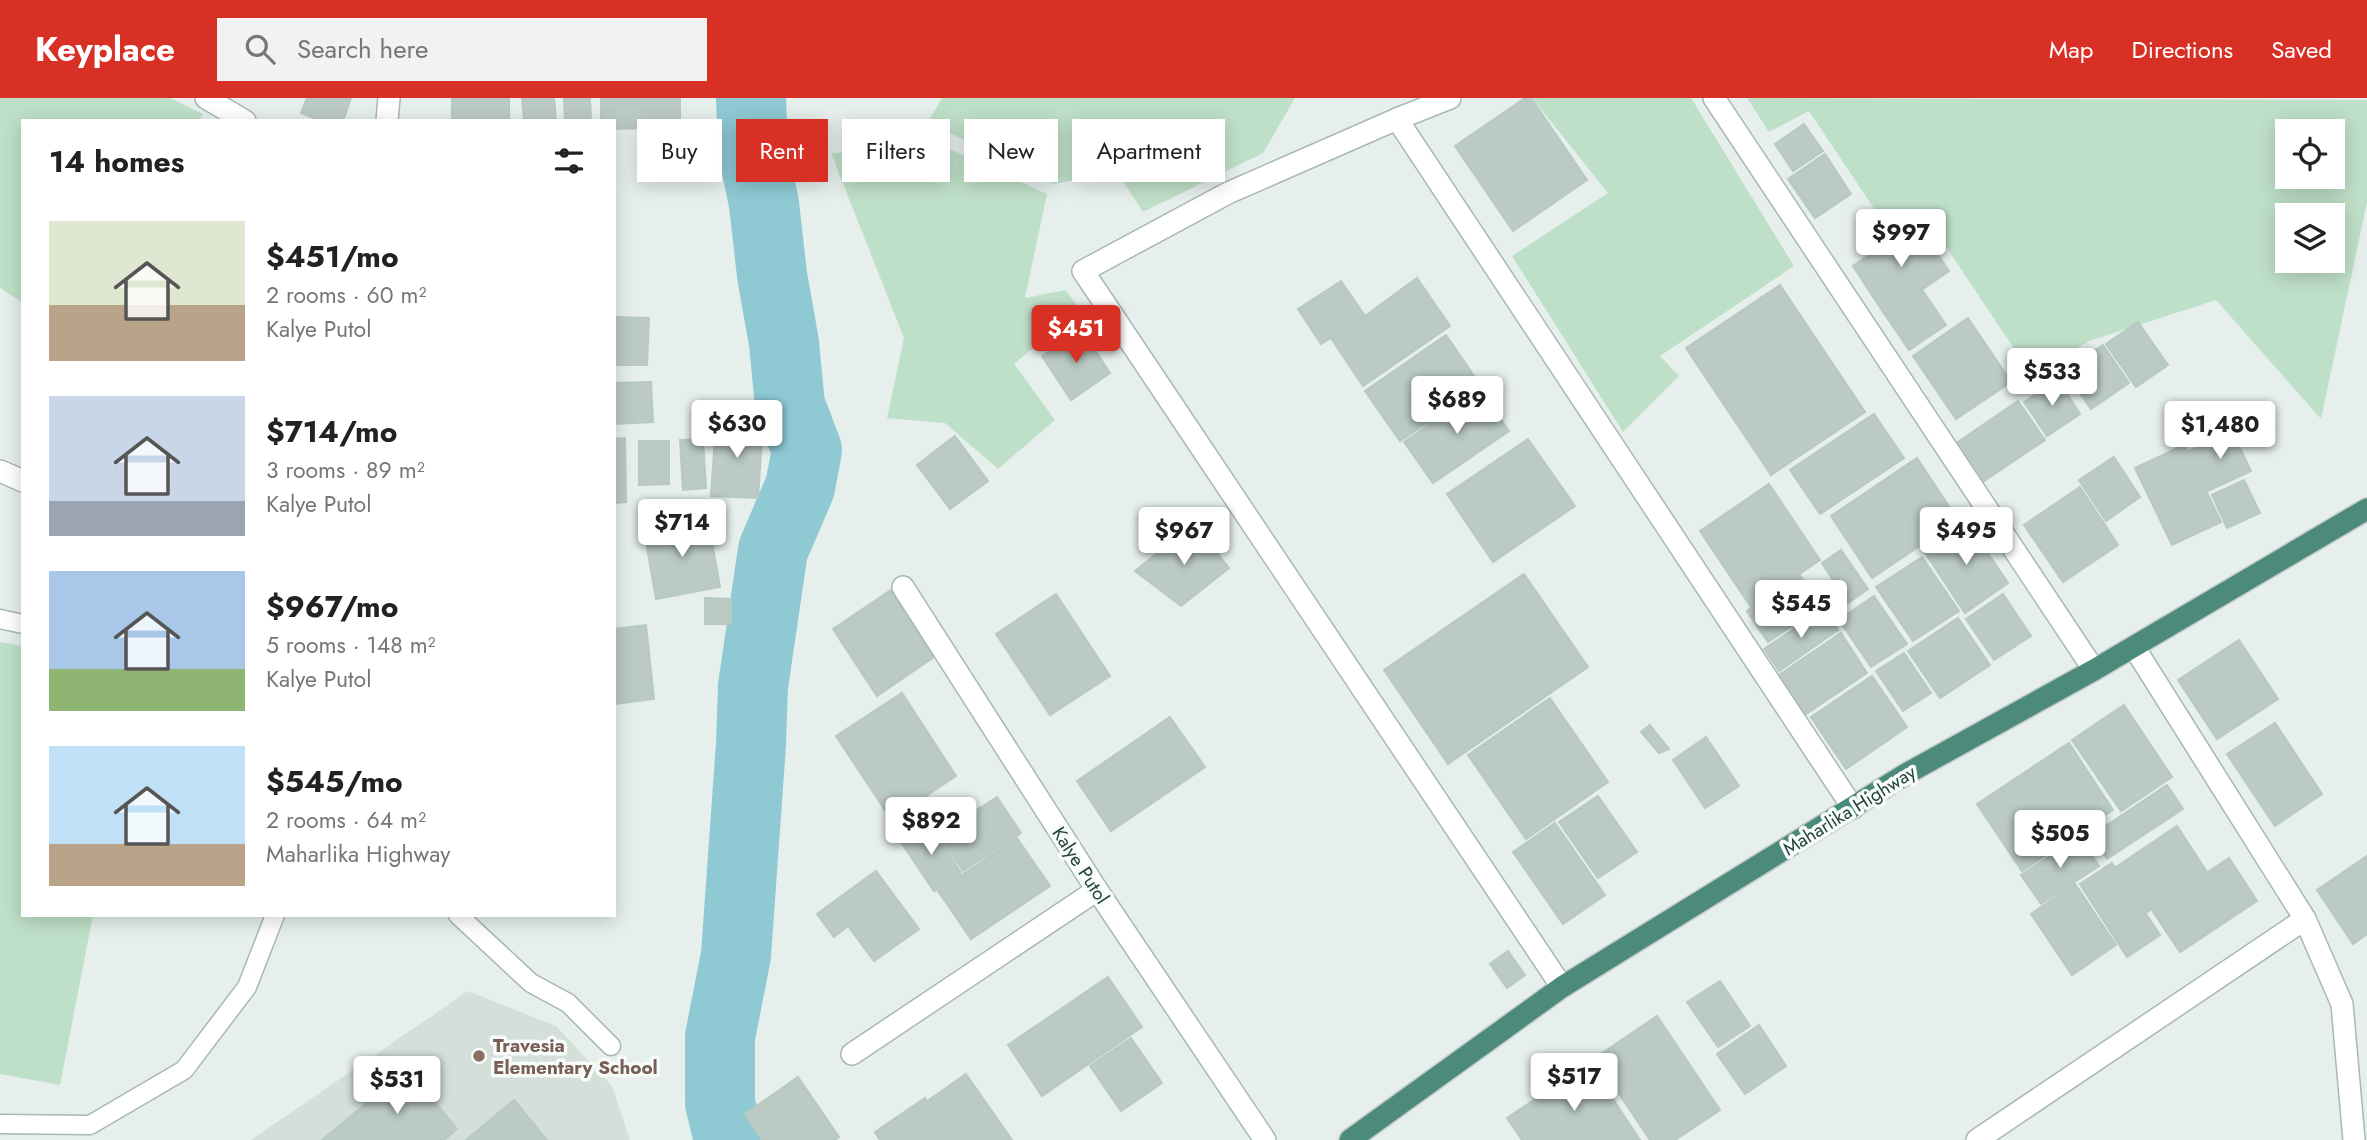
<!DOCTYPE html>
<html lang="en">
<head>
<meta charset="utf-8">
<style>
	body { margin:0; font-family:Jost,sans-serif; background:#f2f2f2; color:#222; height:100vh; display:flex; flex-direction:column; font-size:26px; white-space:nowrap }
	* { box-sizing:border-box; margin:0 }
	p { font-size:23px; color:#767676 }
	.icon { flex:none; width:38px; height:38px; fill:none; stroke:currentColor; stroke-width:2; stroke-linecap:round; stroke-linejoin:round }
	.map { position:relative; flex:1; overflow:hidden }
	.side { position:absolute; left:21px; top:21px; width:595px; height:798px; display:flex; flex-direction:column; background:#fff; border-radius:0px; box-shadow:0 4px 18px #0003 }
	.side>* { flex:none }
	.banner { position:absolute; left:637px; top:21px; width:665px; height:63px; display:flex; gap:14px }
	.buttons { position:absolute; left:2275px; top:21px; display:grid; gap:14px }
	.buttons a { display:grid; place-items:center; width:70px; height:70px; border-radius:0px; background:#fff; box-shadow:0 4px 18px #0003; font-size:35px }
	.price { position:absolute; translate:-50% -60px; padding:0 16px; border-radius:7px; background:#fff; color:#222; font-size:23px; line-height:46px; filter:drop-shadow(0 2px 4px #0008) }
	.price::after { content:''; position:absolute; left:50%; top:42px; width:21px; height:16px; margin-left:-10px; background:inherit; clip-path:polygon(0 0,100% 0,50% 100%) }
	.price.selected { background:#d93025; color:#fff }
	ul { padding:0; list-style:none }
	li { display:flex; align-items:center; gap:21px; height:175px; padding:0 28px }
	li span { display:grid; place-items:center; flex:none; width:196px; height:140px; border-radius:0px; color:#555 }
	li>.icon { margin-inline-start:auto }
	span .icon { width:84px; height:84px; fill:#fffc; stroke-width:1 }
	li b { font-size:30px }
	h2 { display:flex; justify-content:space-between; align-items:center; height:84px; padding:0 28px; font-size:30px }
	.tag { padding:0 24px; border-radius:0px; background:#fff; box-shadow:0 4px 18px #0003; font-size:24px; line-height:63px }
	.tag.selected { background:#d93025; color:#fff }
	header { display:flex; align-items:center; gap:42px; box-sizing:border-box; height:98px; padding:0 35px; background:#d93025; color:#fff }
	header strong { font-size:33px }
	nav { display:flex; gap:38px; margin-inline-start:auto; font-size:24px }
	.search { width:490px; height:63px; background:#f2f2f2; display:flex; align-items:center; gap:18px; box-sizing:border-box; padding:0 24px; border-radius:0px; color:#767676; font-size:26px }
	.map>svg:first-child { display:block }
</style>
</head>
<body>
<header>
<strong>Keyplace</strong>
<div class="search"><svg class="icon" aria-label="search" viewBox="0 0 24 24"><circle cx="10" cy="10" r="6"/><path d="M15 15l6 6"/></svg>Search here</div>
<nav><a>Map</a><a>Directions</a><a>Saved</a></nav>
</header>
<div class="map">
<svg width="2367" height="1042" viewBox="0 0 2367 1042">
	<rect width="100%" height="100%" fill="#e6efeb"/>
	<polygon fill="#d4dfda" points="468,893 556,928 612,988 630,1042 251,1042"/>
	<g fill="#bfe0c8" fill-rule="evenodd">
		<polygon points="0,0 170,0 203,16 199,23 23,23 23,205 0,190"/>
		<polygon points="942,0 1295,0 1263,55 1143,114 1117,74 1053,86 928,24"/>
		<polygon points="1532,0 1691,0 1794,168 1660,258 1679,278 1623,334 1512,158 1608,95"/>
		<path d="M 1747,0 L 2367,2 L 2367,104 L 2321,321 L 2216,202 L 2089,243 L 2031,276 L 1931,126 L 1883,124 L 1809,13 L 1769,34 ZM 2287,33 L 2333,33 L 2333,79 L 2287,79 ZM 2287,117 L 2333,117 L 2333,163 L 2287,163 Z"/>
		<polygon points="952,52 1047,96 1025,200 1066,192 1080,212 1014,266 1055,322 998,371 945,325 887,320 904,240 831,55"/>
		<polygon points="0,544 23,548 23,817 93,817 60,987 0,976"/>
	</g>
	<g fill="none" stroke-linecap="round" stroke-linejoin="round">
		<polyline stroke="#8ec9d4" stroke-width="70" points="729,1042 720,1005 720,939 736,857 751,646 753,588 773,452 800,389 807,352 790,307 784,245 772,177 764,106 753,52 751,0"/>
	</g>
	<g fill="#bbcac4" stroke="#b8c9c2" stroke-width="2">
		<polygon points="307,0 351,0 343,23 321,23 301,15"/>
		<rect x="452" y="0" width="57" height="23"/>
		<polygon points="522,0 554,0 556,23 524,23"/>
		<polygon points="564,0 590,0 591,23 565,23"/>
		<polygon points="601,0 680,0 680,29 614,31 614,23 601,23"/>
		<polygon points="1525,0 1531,0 1587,82 1513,133 1455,48"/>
		<polygon points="1804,26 1823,53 1793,73 1775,46"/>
		<polygon points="1825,56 1851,96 1815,120 1788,81"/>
		<polygon points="1917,125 1949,173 1885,217 1853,168"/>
		<polygon points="1417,180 1450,228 1363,288 1331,240 1365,218"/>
		<polygon points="1341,183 1365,218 1321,246 1298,211"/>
		<polygon points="1780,187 1865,314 1771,377 1686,250"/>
		<polygon points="1923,193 1946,227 1909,252 1886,218"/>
		<polygon points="614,219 649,220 647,267 614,267"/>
		<polygon points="1968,220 2011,284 1956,321 1913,258"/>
		<polygon points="2138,224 2168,267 2136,289 2106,246"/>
		<polygon points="1082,232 1110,275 1071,302 1042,258"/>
		<polygon points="1446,237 1481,288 1400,343 1365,293"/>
		<polygon points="2103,247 2129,285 2091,311 2065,273"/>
		<polygon points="2058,282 2080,316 2047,338 2024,304"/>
		<polygon points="651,284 653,324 614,326 614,285"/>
		<polygon points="1480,291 1509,333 1433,385 1404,344"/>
		<polygon points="2018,303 2045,342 1984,383 1958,344"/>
		<polygon points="1874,316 1904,360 1820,416 1790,372"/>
		<polygon points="716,324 763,326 758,400 711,398"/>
		<polygon points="2232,333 2251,373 2208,393 2189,353"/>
		<polygon points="955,338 988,383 950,411 917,367"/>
		<polygon points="625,340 626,404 614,405 614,341"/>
		<polygon points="703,341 706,390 683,392 680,342"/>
		<polygon points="1528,341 1575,408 1493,464 1447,396"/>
		<polygon points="639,343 669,343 669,386 639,387"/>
		<polygon points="2184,347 2221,424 2172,447 2135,370"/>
		<polygon points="2114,359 2140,399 2106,423 2079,382"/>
		<polygon points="1917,360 1958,422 1872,480 1831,418"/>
		<polygon points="2244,382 2260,415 2227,430 2212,397"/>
		<polygon points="1769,386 1820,462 1751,509 1700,433"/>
		<polygon points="2080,389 2118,447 2063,484 2024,427"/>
		<polygon points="708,421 720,489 656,501 644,432"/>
		<polygon points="1967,424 2008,485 1965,515 1924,453"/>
		<polygon points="1194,426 1229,470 1181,508 1135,473"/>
		<polygon points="1841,452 1868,491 1848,505 1822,465"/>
		<polygon points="1922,459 1959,513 1913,543 1876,489"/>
		<polygon points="1524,476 1588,569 1448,666 1384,572"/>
		<polygon points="1800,477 1821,508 1768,544 1747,513"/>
		<polygon points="891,492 934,559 877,598 833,531"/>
		<polygon points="1056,496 1110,578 1050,617 996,536"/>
		<polygon points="2003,496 2031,538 1994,562 1966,521"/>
		<polygon points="1874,498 1907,546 1871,569 1839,522"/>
		<polygon points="705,500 731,501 731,526 705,526"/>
		<polygon points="1824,511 1838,532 1779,573 1764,551"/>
		<polygon points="1958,520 1990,567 1940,600 1908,553"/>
		<polygon points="646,527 654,601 614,606 614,531"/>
		<polygon points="1841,535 1867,575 1803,618 1776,579"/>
		<polygon points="2239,542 2278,601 2217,641 2178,582"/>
		<polygon points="1904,555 1931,595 1903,613 1876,573"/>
		<polygon points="1872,578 1907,629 1846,671 1811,619"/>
		<polygon points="902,595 956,678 891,721 836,638"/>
		<polygon points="1550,600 1608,684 1526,741 1468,657"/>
		<polygon points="2124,607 2172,679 2121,713 2072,642"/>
		<polygon points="1170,619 1205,669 1111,733 1077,683"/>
		<polygon points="2275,625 2322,696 2275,728 2227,656"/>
		<polygon points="1650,627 1669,651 1659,655 1641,634"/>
		<polygon points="1706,639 1739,688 1705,710 1673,662"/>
		<polygon points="2069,645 2113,712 2022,773 1977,706"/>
		<polygon points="2167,687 2183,711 2107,761 2091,738"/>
		<polygon points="1598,698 1637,754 1598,780 1559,724"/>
		<polygon points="997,699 1021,735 963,773 938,737"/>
		<polygon points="1555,725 1605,797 1563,826 1513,754"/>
		<polygon points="929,726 961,775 934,793 901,744"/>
		<polygon points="2177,728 2207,774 2147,814 2116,769"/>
		<polygon points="2079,739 2099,768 2041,806 2021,777"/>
		<polygon points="1017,740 1050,788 971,841 938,793"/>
		<polygon points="2367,758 2367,836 2353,846 2317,792"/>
		<polygon points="2229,760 2257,803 2180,854 2152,812"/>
		<polygon points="2112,765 2160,837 2127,859 2080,786"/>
		<polygon points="876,773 919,831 874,863 848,828 834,839 817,816"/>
		<polygon points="2075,786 2116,847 2072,877 2031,816"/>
		<polygon points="1508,853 1525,877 1507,890 1490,866"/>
		<polygon points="1108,879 1142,929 1042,998 1008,947"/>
		<polygon points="1720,883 1750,928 1718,949 1687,904"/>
		<polygon points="1657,918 1720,1012 1675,1042 1650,1042 1595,960"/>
		<polygon points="1759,927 1786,968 1745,996 1717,956"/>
		<polygon points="1131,940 1162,985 1121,1013 1090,968"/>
		<polygon points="1589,965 1640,1042 1522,1042 1507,1020"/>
		<polygon points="408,971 457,1031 444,1042 322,1042"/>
		<polygon points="966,976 1012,1042 956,1042 929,1002"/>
		<polygon points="798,979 839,1039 835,1042 762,1042 745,1016"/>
		<polygon points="925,1000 954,1042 880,1042 875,1034"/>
		<polygon points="514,1002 547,1042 466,1042"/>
	</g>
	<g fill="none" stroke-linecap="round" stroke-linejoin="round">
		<defs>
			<g id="service">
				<polyline points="0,521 23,526"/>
				<polyline points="458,817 531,885 568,905 611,948"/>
				<polyline points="0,1026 90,1027 184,972 247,889 275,817"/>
			</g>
			<g id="minor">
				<polyline points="206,0 245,23"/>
				<polyline points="1450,0 1397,21 1228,95 1083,173 1562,889"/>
				<polyline points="1714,0 2094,572"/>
				<polyline points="1397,21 1853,710"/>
				<polyline points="387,23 389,0"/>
				<polyline points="0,373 23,383"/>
				<polyline points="903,489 1097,792 1265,1042"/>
				<polyline points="2134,549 2305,821 2342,906 2354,1042"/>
				<polyline points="852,956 1097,792"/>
				<polyline points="1977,1042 2305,821"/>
			</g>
			<polyline id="trunk" points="1350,1042 1562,889 1906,676 2094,572 2367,411"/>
		</defs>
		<use href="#service" stroke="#a8b8b2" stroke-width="21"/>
		<use href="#minor" stroke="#a8b8b2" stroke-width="24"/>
		<use href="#trunk" stroke="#c2cac8" stroke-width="24"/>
		<use href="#service" stroke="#fff" stroke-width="18"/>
		<use href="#minor" stroke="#fff" stroke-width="21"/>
		<use href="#trunk" stroke="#4c8a7c" stroke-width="21"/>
	</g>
	<circle fill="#8d6e63" stroke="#f7fbf9" stroke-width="2.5" cx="479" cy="958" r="7"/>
	<g text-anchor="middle" stroke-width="7" stroke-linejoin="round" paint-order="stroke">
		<g font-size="19" fill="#24423a" stroke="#f7fbf9">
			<text transform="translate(1849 712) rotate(-32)" y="7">Maharlika Highway</text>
			<text transform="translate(1081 767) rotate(57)" y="7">Kalye Putol</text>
		</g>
		<g font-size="19" font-weight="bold" fill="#785e54" stroke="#f7fbf9" text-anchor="start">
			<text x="493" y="954">Travesia<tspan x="493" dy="22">Elementary School</tspan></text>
		</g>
	</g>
</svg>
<div class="buttons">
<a><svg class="icon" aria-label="locate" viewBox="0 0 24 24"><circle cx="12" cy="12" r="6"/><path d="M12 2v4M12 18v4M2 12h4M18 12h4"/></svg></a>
<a><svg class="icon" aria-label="layers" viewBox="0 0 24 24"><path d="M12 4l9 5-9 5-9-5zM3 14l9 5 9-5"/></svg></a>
</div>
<b class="price" style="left:1901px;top:171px">$997</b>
<b class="price selected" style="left:1076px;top:267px">$451</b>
<b class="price" style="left:2052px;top:310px">$533</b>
<b class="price" style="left:1457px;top:338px">$689</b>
<b class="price" style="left:737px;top:362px">$630</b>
<b class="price" style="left:2220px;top:363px">$1,480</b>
<b class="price" style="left:682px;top:461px">$714</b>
<b class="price" style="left:1184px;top:469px">$967</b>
<b class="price" style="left:1966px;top:469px">$495</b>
<b class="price" style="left:1801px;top:542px">$545</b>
<b class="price" style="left:931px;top:759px">$892</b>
<b class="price" style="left:2060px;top:772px">$505</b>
<b class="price" style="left:1574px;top:1015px">$517</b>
<b class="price" style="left:397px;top:1018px">$531</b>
<div class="banner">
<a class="tag">Buy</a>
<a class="tag selected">Rent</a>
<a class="tag">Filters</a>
<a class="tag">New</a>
<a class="tag">Apartment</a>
</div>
<section class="side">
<h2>14 homes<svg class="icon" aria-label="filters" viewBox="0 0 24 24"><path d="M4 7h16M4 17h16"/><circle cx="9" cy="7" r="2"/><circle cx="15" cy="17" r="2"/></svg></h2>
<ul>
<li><span style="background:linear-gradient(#dfe7d0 60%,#b9a48a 0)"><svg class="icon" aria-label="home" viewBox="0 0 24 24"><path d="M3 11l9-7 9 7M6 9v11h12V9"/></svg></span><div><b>$451/mo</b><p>2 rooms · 60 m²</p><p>Kalye Putol</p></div></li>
<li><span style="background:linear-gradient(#c9d6e8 75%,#9aa5b1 0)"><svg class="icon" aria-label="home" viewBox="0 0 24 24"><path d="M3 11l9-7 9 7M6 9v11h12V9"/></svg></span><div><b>$714/mo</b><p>3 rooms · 89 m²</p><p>Kalye Putol</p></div></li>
<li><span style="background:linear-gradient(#a9c7e8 70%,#8fb573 0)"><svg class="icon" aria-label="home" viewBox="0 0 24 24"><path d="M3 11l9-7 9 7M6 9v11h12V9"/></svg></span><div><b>$967/mo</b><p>5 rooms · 148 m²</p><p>Kalye Putol</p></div></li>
<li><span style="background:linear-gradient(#bfe0f5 70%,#b9a48a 0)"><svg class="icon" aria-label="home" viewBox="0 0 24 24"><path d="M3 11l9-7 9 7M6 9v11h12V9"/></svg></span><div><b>$545/mo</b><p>2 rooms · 64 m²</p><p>Maharlika Highway</p></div></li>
</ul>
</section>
</div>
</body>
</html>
